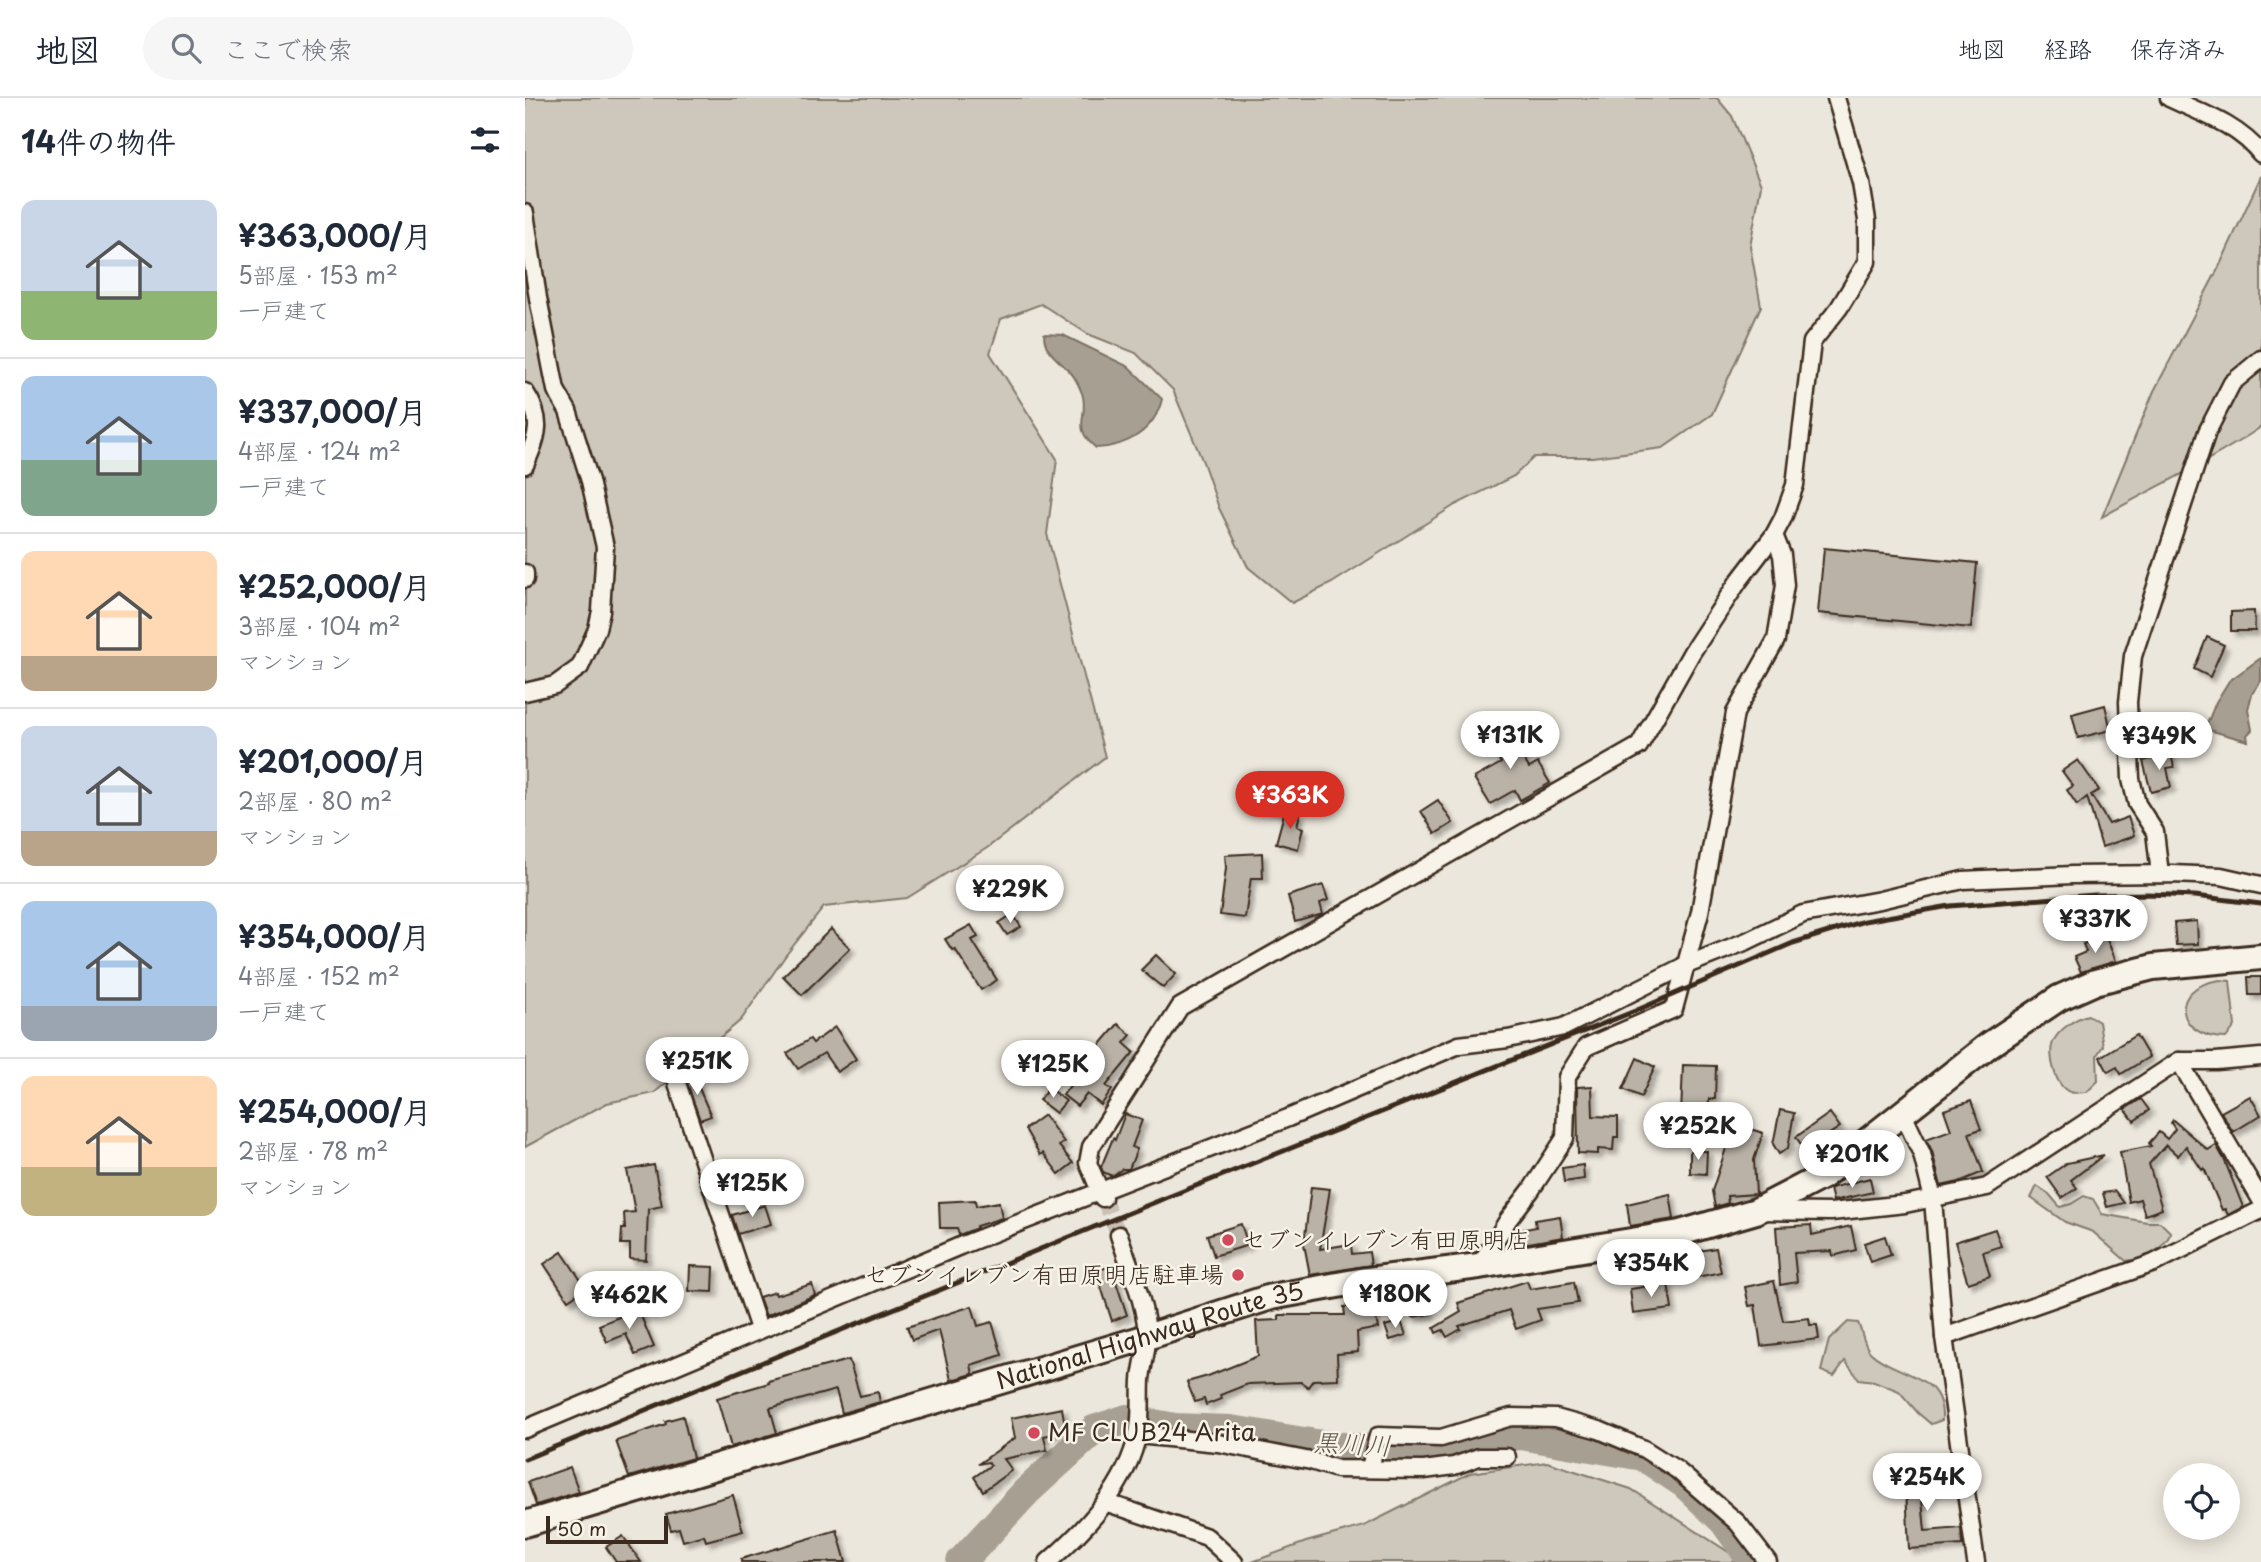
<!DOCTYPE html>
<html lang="ja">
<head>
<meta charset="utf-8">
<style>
	body { margin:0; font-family:"Playpen Sans","Klee One",sans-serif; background:#f6f6f7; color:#1f2937; height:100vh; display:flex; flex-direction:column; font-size:26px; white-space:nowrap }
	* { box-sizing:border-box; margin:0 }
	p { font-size:23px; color:#747a83 }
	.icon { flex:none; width:38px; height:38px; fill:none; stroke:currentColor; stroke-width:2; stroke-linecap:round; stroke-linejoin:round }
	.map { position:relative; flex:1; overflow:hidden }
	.sheet { display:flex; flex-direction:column; background:#fff; width:525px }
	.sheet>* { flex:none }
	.buttons { position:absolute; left:1638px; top:1365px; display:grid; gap:14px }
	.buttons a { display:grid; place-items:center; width:77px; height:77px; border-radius:50%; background:#fff; box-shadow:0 4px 18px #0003; font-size:35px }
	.scale { position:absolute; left:21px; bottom:18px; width:122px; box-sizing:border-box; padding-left:7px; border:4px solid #3b2a1e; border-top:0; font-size:19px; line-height:24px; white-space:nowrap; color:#3b2a1e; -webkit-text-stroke:5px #f7f3e8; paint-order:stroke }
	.price { position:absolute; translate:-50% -60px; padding:0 16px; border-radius:24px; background:#fff; color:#222; font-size:23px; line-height:46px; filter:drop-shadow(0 2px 4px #0008) }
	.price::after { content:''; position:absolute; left:50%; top:42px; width:21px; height:16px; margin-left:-10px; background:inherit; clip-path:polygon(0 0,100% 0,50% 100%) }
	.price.active { background:#d93025; color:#fff }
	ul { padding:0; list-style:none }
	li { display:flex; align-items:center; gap:21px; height:175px; padding:0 21px }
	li+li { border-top:2px solid #e0e1e3 }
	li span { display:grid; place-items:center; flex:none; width:196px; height:140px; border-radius:14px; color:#555 }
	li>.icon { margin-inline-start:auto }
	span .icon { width:84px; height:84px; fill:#fffc; stroke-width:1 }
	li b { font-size:30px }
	h2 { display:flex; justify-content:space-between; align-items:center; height:84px; padding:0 21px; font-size:30px }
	header { display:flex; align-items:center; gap:42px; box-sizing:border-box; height:98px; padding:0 35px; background:#fff; border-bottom:2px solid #e0e1e3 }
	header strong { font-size:33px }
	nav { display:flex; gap:38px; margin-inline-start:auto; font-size:24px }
	.search { width:490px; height:63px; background:#f6f6f7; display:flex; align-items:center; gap:18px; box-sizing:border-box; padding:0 24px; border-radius:38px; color:#747a83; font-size:26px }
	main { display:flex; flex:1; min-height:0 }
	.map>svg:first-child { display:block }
</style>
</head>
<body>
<header>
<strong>地図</strong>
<div class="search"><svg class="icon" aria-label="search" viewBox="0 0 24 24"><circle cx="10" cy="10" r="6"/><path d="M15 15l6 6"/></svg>ここで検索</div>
<nav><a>地図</a><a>経路</a><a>保存済み</a></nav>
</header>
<main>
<section class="sheet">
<h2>14件の物件<svg class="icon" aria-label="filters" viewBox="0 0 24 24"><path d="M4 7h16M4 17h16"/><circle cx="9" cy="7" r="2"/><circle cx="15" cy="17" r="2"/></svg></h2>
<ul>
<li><span style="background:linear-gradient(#c9d6e8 65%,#8fb573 0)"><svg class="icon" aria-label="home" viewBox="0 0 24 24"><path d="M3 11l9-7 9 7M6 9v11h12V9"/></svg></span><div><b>¥363,000/月</b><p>5部屋 · 153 m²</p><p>一戸建て</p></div></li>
<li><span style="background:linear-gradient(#a9c7e8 60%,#7fa58c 0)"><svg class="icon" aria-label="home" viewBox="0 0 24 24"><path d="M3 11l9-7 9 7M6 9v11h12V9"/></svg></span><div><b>¥337,000/月</b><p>4部屋 · 124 m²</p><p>一戸建て</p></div></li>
<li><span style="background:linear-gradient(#ffd9b3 75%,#b9a48a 0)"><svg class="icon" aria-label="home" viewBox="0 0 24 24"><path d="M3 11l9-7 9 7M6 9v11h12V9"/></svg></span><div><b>¥252,000/月</b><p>3部屋 · 104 m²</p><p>マンション</p></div></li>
<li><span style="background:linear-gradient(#c9d6e8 75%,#b9a48a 0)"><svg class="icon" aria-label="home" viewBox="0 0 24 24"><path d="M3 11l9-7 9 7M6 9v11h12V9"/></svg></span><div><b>¥201,000/月</b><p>2部屋 · 80 m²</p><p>マンション</p></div></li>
<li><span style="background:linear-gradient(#a9c7e8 75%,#9aa5b1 0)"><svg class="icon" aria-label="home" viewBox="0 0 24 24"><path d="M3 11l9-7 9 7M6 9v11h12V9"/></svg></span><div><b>¥354,000/月</b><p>4部屋 · 152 m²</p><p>一戸建て</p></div></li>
<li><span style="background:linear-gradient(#ffd9b3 65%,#c2b280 0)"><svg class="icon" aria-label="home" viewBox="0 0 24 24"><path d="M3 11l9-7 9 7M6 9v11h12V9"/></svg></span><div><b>¥254,000/月</b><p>2部屋 · 78 m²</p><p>マンション</p></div></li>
</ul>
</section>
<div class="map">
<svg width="1736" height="1464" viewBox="0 0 1736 1464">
	<defs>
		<filter id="shadow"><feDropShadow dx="4.5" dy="4.5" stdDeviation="2" flood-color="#0004"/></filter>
	</defs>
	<rect width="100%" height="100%" fill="#ece7dc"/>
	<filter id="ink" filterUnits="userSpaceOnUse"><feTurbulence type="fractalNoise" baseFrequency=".0143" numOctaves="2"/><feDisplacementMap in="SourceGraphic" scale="14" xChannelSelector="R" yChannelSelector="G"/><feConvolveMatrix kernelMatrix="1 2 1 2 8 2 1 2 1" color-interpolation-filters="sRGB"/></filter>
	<g filter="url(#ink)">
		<g fill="#cec8bc" stroke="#84796d" stroke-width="2">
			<polygon points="0,0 1192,0 1207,18 1236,87 1225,148 1236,208 1187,316 1138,350 1067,359 1009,359 989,378 930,407 807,485 767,505 723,469 694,410 678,364 648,292 611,255 563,236 516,206 476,221 465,255 532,361 522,436 580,659 462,750 382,800 299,809 261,857 216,922 129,995 82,1005 0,1049"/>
			<path d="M 1736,78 L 1736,329 C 1686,363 1630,389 1577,419 L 1629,293 L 1694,169 Z"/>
			<path d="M 1695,882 L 1705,883 L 1710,928 L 1701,940 C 1650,940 1642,889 1695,882 Z"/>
			<path d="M 1563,917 L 1574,924 L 1578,948 L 1572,957 L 1573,983 L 1562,994 C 1558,994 1550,996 1545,994 C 1530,989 1523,957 1528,944 C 1534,931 1551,920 1563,917 Z"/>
			<path d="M 1512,1088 L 1524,1096 L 1535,1109 L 1546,1106 L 1559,1098 L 1568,1101 L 1577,1116 L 1622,1124 L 1635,1124 L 1646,1135 C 1636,1154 1622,1160 1601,1163 L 1568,1134 L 1540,1124 L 1506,1100 Z"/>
			<path d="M 1323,1224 L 1333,1225 C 1337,1233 1339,1249 1346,1255 C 1372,1279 1419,1274 1417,1322 L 1406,1326 L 1393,1315 L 1374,1293 L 1349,1283 L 1334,1281 L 1320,1263 L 1309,1278 L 1296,1273 L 1304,1242 Z"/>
			<polygon points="1022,1364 1106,1391 1219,1464 727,1464 781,1444 839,1428 945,1375"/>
		</g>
		<g fill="#a89f93" stroke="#7c7064" stroke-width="2">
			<path d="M 519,236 L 538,237 L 604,269 L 637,301 C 630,332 602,349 571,350 C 545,328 565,318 557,295 C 554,288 551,280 546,275 C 535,262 519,255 519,236 Z"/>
			<polygon points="1736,560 1736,583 1727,596 1723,611 1727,632 1722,637 1723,643 1680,631 1691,604 1704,583"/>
		</g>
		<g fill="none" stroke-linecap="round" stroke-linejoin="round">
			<polyline stroke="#a89f93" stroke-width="30" points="436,1464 502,1393 569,1332 602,1321 650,1330 706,1332 797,1347 849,1352 996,1337 1118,1358 1160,1386 1199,1423 1228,1464"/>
		</g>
		<g fill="#bab2a7" stroke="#3b2a1e" stroke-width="2" filter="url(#shadow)">
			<polygon points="1299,450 1452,465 1446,530 1293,515"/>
			<polygon points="1729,513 1730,533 1706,533 1706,514"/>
			<polygon points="1682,539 1699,547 1685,579 1669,571"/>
			<polygon points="1580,607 1586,632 1553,640 1547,616"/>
			<polygon points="980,629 1004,670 1013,665 1025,685 995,702 990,692 965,706 949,680 976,665 961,640"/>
			<polygon points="1646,656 1649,669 1642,670 1646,689 1626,694 1618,663"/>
			<polygon points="1553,662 1574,692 1566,697 1584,726 1603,719 1609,737 1606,739 1577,749 1562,699 1552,707 1542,692 1548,688 1537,673"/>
			<polygon points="733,683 758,686 756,713 718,710 719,689 732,690"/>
			<polygon points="913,702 928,725 910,736 896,713"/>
			<polygon points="760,712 775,716 772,728 778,730 773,751 751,745"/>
			<polygon points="737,755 738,780 726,780 720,820 695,817 701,770 700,757"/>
			<polygon points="798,787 803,802 795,805 798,816 770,824 763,798"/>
			<polygon points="488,816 496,829 482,837 474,825"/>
			<polygon points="1672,823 1673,846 1651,847 1649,825"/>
			<polygon points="446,827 453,839 447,842 472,882 456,892 430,851 427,852 420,841"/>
			<polygon points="306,831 325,850 277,897 258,878"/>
			<polygon points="1580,837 1591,863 1556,874 1549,859 1561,854 1558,846"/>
			<polygon points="631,857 651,876 638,890 616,872"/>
			<polygon points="1723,879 1736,879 1736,897 1724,897"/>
			<polygon points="593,926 606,937 599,945 609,954 581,988 587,992 576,1007 562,996 552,1008 538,997 560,967 559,966"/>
			<polygon points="310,929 331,961 312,974 299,955 273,971 262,955 285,941 288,945"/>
			<polygon points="1611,937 1624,959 1596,976 1592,969 1583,974 1575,959"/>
			<polygon points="1112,960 1130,969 1116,999 1098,991"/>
			<polygon points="1158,967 1191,968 1190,1001 1184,1001 1183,1025 1172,1025 1156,1017"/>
			<polygon points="167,974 186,1018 175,1022 159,977"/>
			<polygon points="1067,988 1068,1018 1093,1019 1093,1039 1089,1039 1088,1052 1073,1051 1073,1056 1053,1055 1052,989"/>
			<polygon points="524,990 541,1003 531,1015 514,1002"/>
			<polygon points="1725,998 1736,1017 1708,1034 1696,1014"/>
			<polygon points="1616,1001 1624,1012 1609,1023 1600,1011"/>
			<polygon points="1446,1003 1456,1031 1444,1035 1458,1074 1434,1084 1416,1088 1407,1053 1401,1041 1426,1032 1419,1012"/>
			<polygon points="1255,1012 1269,1015 1263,1050 1254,1056 1248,1046"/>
			<polygon points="1305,1015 1315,1029 1300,1039 1308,1050 1288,1064 1271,1039"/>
			<polygon points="600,1016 617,1022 607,1049 612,1051 604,1071 597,1071 587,1078 578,1074 576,1069 588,1040 590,1042"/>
			<polygon points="519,1017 539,1044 534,1048 548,1065 534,1076 518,1055 515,1057 500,1031"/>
			<polygon points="1134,1021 1152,1021 1150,1041 1132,1040"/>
			<polygon points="1648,1022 1683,1052 1691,1047 1699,1061 1718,1109 1703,1117 1700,1111 1697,1112 1679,1070 1677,1072 1661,1048 1653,1058 1641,1047 1624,1066 1637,1111 1620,1117 1615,1101 1604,1104 1595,1054 1626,1048 1624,1045 1634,1034 1642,1041 1650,1031 1646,1025"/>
			<polygon points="1209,1026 1238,1035 1229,1062 1231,1096 1202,1098 1203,1105 1190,1109 1187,1093"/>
			<polygon points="1165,1053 1182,1053 1181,1076 1165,1075"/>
			<polygon points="1579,1057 1546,1082 1552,1090 1537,1100 1522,1079 1542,1065"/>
			<polygon points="129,1067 137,1108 123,1111 121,1162 105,1161 105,1146 96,1146 97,1131 100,1131 99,1115 110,1114 102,1072"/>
			<polygon points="1058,1067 1059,1081 1039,1084 1037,1070"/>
			<polygon points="1345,1080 1348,1094 1308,1103 1305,1091 1309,1089"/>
			<polygon points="786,1089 805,1091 795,1151 826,1146 827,1156 844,1154 846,1167 785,1177 779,1146"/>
			<polygon points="1590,1093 1599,1105 1582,1109 1578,1095"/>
			<polygon points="1145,1096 1149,1121 1105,1128 1102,1106"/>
			<polygon points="450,1102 451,1108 474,1104 477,1120 451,1128 452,1130 434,1137 432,1130 415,1130 414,1104"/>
			<polygon points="240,1107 246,1126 213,1136 207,1117"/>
			<polygon points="1035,1118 1038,1139 992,1147 990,1133 1011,1129 1010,1122"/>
			<polygon points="716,1126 723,1147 689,1158 682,1137"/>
			<polygon points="1286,1127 1287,1137 1326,1128 1331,1152 1308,1158 1307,1153 1269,1155 1272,1184 1255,1187 1251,1129"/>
			<polygon points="1470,1131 1476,1148 1458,1154 1465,1178 1443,1185 1430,1144"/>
			<polygon points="1360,1138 1366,1157 1345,1164 1339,1145"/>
			<polygon points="1191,1150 1196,1174 1172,1179 1168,1154"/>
			<polygon points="37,1154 61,1190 43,1202 19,1166"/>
			<polygon points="589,1167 594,1183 591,1184 602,1217 587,1223 571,1173"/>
			<polygon points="165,1168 189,1169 188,1194 164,1193"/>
			<polygon points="1002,1183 1005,1191 1049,1184 1053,1205 1012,1211 1016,1222 991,1231 984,1212 934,1228 936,1231 922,1239 918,1232 911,1235 909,1230 936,1214 933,1205"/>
			<polygon points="1249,1183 1258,1223 1284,1220 1285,1227 1292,1227 1294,1241 1236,1248 1230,1207 1224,1208 1220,1189"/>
			<polygon points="1143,1185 1147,1211 1108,1216 1105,1191"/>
			<polygon points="287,1186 290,1197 241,1218 234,1199 250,1194 251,1197"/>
			<polygon points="902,1195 906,1216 888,1219 885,1197"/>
			<polygon points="848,1206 853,1230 832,1234 833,1254 812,1256 813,1281 788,1282 783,1289 776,1284 723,1286 695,1297 696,1301 681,1307 679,1301 670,1304 662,1284 683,1278 733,1258 731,1223 754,1222 754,1217 820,1217 819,1209"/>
			<polygon points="447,1208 453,1228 467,1224 477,1257 446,1267 448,1276 426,1282 414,1232 387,1242 382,1229"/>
			<polygon points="113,1211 129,1249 110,1257 101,1236 82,1244 74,1227"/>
			<polygon points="876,1223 881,1237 865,1242 860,1228"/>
			<polygon points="324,1262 335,1298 353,1294 355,1304 317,1315 311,1292 245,1310 252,1335 206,1349 192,1300 244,1285 243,1283"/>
			<polygon points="537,1310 541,1333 519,1338 522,1352 479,1361 487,1372 458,1393 449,1379 466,1367 463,1364 453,1366 490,1340 486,1320"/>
			<polygon points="158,1318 168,1360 104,1379 91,1343 141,1326 140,1323"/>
			<polygon points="1414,1368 1417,1390 1396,1392 1400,1433 1436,1430 1437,1447 1384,1451 1381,1392 1389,1392 1387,1371"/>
			<polygon points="45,1369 54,1394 11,1407 3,1384"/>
			<polygon points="208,1397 218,1433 181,1443 179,1437 158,1443 154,1430 146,1432 141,1416"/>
			<polygon points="312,1432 321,1464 216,1464 216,1461"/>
			<polygon points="98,1438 116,1464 91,1464 81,1449"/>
		</g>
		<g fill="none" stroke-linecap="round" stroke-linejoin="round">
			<polyline stroke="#c9c1b6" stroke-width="16" stroke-dasharray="16 8" stroke-linecap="butt" points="578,1100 594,1137"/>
			<defs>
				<g id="minor">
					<path d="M 1644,0 C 1677,15 1713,27 1736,56"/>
					<polyline points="0,115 13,200 31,292 43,313 65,383 80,449 76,513 72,531 55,569 30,587 0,594"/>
					<path d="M 0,294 C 19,322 13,338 0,367"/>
					<polyline points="0,475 0,481"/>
					<polyline points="1635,776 1630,734 1612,706 1606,681 1603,604 1608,558 1682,334 1707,285 1736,261"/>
					<polyline points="1654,963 1736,1102"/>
					<polyline points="152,985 234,1231"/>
					<polyline points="1377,1014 1397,1056 1408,1101 1419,1239 1451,1464"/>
					<polyline points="578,1100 563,1065 566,1049 655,909 1114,648 1167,554 1213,484 1249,437 1258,420 1270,387 1287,244 1314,210 1342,164 1342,122 1336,85 1311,0"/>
					<polyline points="1236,1113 1306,1114 1380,1106 1462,1089 1654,963 1691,963 1736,959"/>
					<polyline points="954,1168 983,1122 1006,1092 1040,1040 1042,979 1061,949 1149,911 1175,814 1210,615 1251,542 1260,487 1257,457 1249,437"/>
					<polyline points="1419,1239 1629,1165 1736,1112"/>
					<polyline points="0,1331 435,1148 763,1020 934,947 983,941 1039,929 1159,868 1222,843 1278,816 1355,802 1438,782 1547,777 1647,776 1696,778 1736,787"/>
					<polyline points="613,1337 693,1345 786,1363 812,1371 899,1372 929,1368 954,1359 982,1359"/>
					<polyline points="845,1370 853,1338 916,1340 986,1319 1031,1320 1074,1332 1119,1351 1152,1372 1213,1425 1243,1464"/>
					<polyline points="580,1404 682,1439 709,1464"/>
					<path d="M 523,1464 C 562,1430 602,1388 613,1335 C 617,1318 615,1300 616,1282 C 617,1268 622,1254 622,1240 C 622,1208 604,1168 594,1137"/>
				</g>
				<g id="highway">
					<path id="s1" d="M 0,1426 L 622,1239 L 746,1199 L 835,1183 L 954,1168 L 1155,1135 L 1231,1113 L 1298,1078 L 1464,947 L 1534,900 L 1570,884 L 1628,869 L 1736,859"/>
				</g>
			</defs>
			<use href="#minor" stroke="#3b2a1e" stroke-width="21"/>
			<use href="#highway" stroke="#3b2a1e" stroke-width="30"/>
			<use href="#minor" stroke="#f7f3e8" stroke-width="16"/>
			<use href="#highway" stroke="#f7f3e8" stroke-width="24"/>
			<polyline stroke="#3b2a1e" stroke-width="5" points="0,1361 633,1103 1110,913 1268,845 1339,823 1425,808 1570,797 1622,796 1670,798 1736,806"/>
		</g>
	</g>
	<g fill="#d1495b" stroke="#f7f3e8" stroke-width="2.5">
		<circle cx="703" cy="1142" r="7"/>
		<circle cx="713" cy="1177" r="7"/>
		<circle cx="509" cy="1335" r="7"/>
	</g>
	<g text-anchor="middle" stroke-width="5" stroke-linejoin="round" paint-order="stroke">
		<g font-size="24" fill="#3b2a1e" stroke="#f7f3e8" text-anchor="start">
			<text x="717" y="1150">セブンイレブン有田原明店</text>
			<text x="699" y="1185" text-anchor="end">セブンイレブン有田原明店駐車場</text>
			<text x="523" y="1343">MF CLUB24 Arita</text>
		</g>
		<g font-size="24" fill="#3b2a1e" stroke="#f7f3e8">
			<text dy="8" stroke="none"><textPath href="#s1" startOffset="653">National Highway Route 35</textPath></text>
		</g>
		<g font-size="26" font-style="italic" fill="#615347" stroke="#f7f3e8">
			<text transform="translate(827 1346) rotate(3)" y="9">黒川川</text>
		</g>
	</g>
</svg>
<div class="buttons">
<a><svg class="icon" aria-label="locate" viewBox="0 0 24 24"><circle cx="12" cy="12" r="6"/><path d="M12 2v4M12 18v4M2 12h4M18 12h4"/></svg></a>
</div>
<div class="scale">50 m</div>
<b class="price" style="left:985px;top:673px">¥131K</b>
<b class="price" style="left:1634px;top:674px">¥349K</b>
<b class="price active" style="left:765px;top:733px">¥363K</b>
<b class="price" style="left:485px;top:827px">¥229K</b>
<b class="price" style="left:1570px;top:857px">¥337K</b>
<b class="price" style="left:172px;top:999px">¥251K</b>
<b class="price" style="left:528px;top:1002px">¥125K</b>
<b class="price" style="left:1173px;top:1064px">¥252K</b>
<b class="price" style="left:1327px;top:1092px">¥201K</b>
<b class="price" style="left:227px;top:1121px">¥125K</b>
<b class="price" style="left:1126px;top:1201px">¥354K</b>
<b class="price" style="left:870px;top:1232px">¥180K</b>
<b class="price" style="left:104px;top:1233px">¥462K</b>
<b class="price" style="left:1402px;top:1415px">¥254K</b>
</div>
</main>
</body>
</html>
